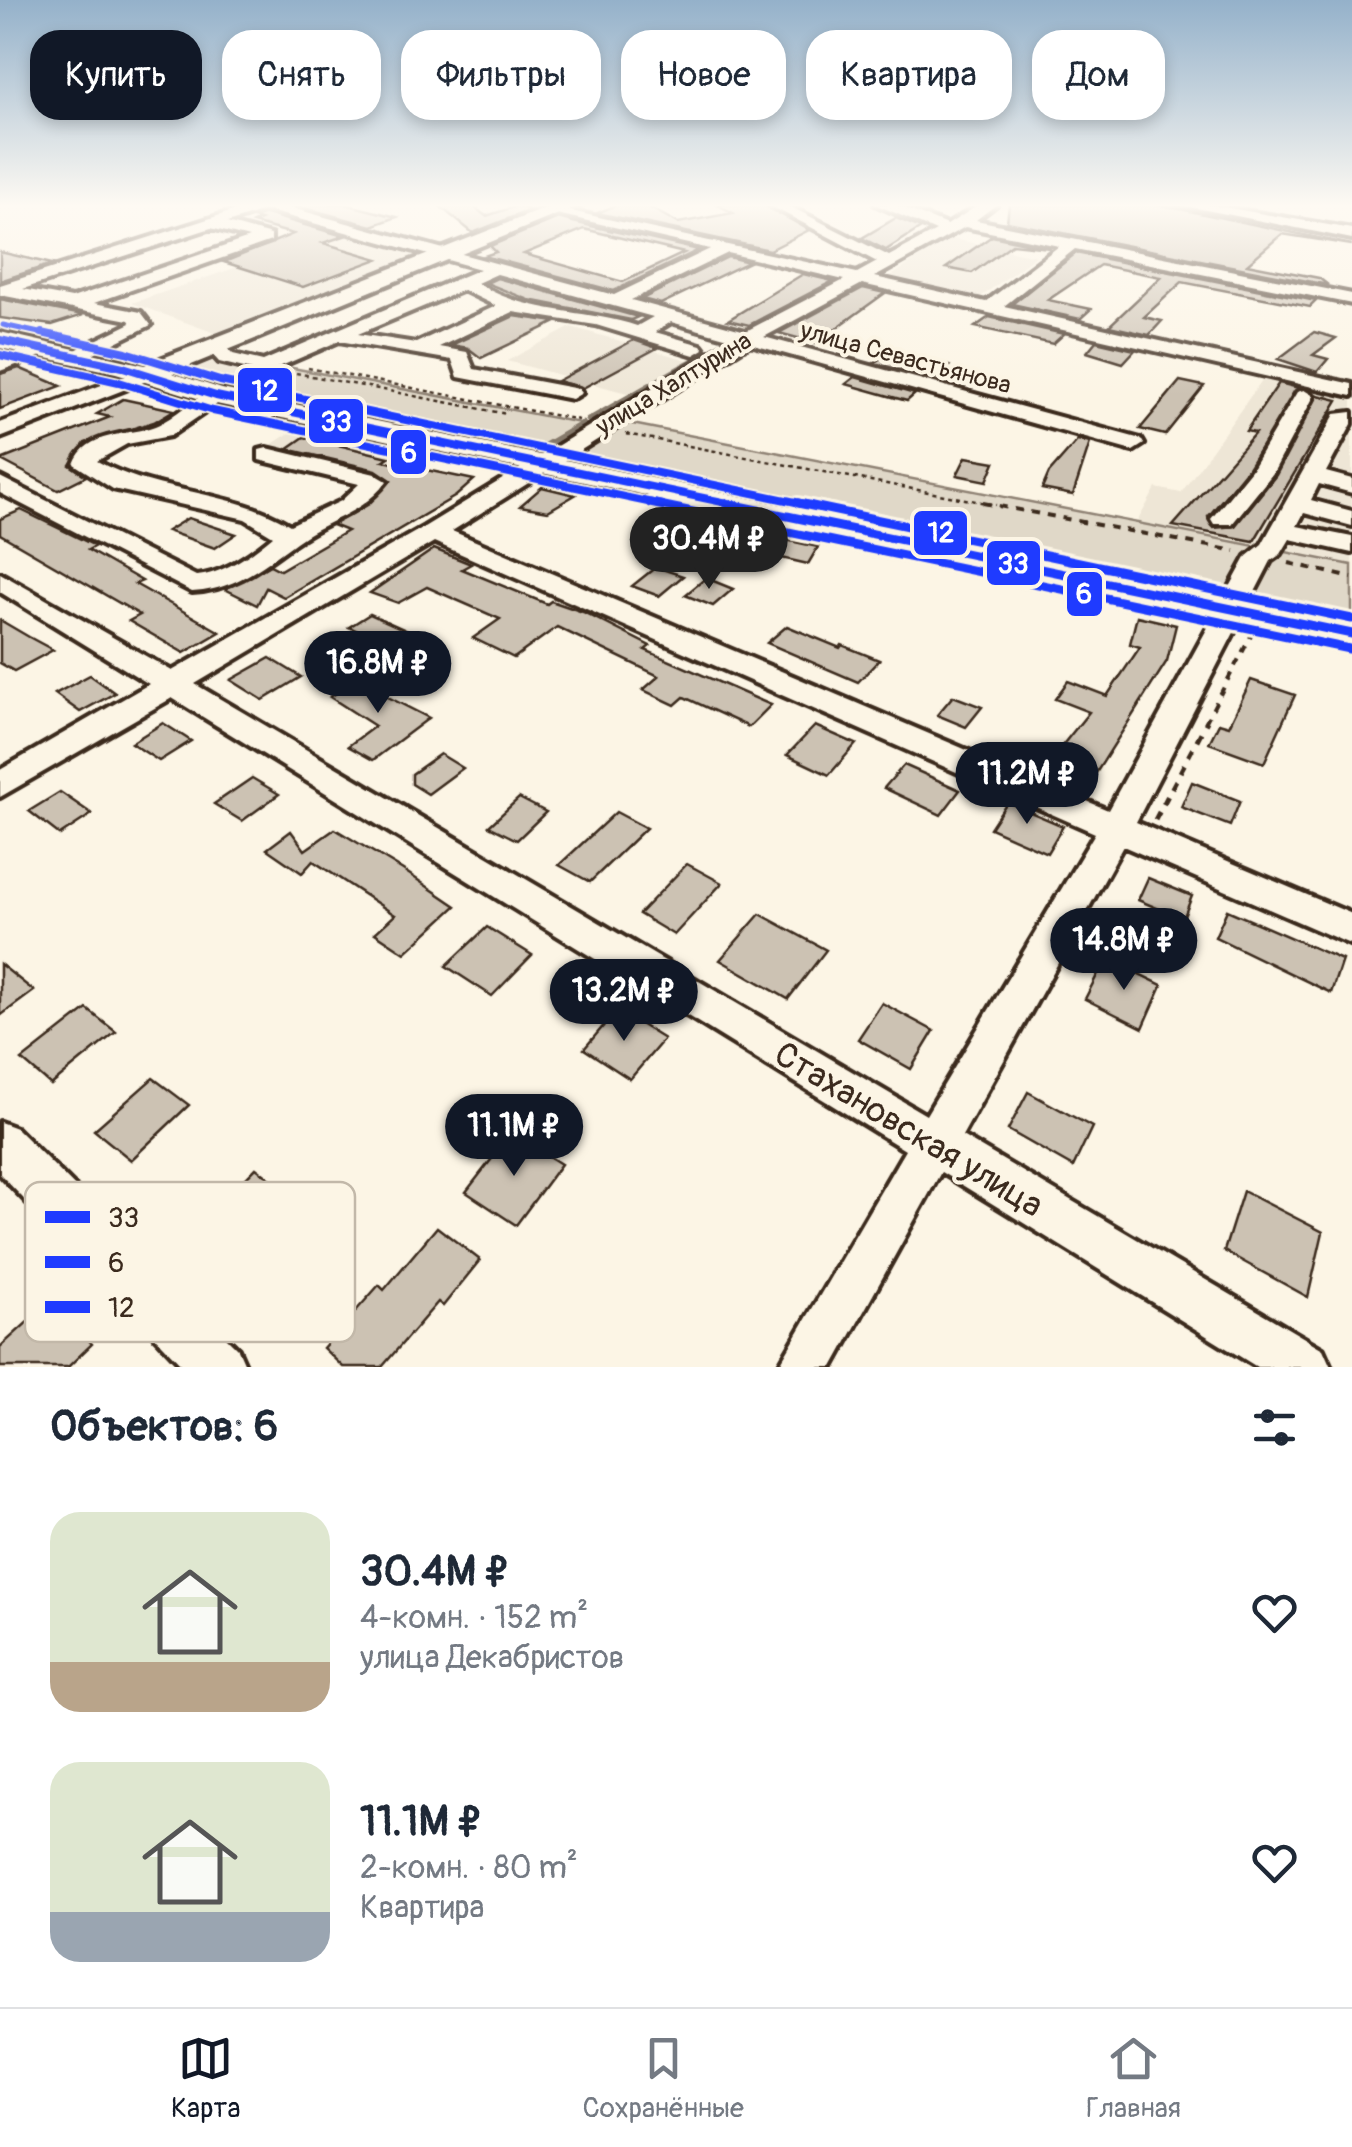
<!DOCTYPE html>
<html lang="ru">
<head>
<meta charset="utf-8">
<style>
	body { margin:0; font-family:Pangolin,sans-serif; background:#f2f2f3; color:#1f2937; height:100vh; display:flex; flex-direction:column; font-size:38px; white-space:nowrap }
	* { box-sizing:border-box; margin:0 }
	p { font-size:32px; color:#747a83 }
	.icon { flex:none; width:55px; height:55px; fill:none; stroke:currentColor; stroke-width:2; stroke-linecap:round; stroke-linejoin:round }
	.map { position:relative; height:1367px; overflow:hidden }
	.sheet { display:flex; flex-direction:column; background:#fff; flex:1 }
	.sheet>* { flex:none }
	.guide { position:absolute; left:30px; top:30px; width:1292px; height:90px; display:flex; gap:20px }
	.price { position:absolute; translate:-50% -85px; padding:0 22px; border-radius:35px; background:#111827; color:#fff; font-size:32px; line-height:65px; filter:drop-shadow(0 2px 5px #0008) }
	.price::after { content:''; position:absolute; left:50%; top:60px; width:30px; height:22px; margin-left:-15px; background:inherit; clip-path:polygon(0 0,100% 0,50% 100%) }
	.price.on { background:#222; color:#fff }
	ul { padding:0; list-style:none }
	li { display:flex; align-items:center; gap:30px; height:250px; padding:0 50px }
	li span { display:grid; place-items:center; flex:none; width:280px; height:200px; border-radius:30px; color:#555 }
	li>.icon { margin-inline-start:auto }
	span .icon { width:120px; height:120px; fill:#fffc; stroke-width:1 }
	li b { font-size:42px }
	h2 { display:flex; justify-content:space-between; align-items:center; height:120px; padding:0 50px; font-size:42px }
	.tag { padding:0 35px; border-radius:30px; background:#fff; box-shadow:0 5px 15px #0003; font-size:35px; line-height:90px }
	.tag.on { background:#111827; color:#fff }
	.menu { display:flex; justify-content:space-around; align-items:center; height:140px; border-top:2px solid #e0e1e3; background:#fff; font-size:28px; color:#747a83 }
	.menu a { display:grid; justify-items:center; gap:5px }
	.menu .on { color:#111827 }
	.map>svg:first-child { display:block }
</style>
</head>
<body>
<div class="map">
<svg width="1352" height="1367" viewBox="0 0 1352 1367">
	<rect width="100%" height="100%" fill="#fcf5e5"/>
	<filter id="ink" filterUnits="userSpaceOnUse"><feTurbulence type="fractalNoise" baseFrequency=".01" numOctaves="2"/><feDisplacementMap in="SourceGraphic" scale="20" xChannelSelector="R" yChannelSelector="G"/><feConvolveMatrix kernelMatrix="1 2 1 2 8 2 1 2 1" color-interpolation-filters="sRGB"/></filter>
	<g filter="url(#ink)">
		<g fill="#eee6d6">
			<polygon points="337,233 419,257 218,334 132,303"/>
			<polygon points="948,238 1036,256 978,299 887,279"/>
			<polygon points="571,327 698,363 642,397 507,361"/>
			<polygon points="223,347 277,365 231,391 177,375 182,366"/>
			<polygon points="1265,376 1352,396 1352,565 1137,522 1156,488 1181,493"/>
			<polygon points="307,422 419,447 371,484 255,455"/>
		</g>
		<g fill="#e0d8c8" stroke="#8e8173" stroke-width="2.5">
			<polygon points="277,365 591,425 540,456 231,391"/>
			<polygon points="617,421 1352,565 1352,622 573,460 570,456"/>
		</g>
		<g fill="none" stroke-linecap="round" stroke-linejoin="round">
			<g stroke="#85796b" stroke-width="5">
				<polyline points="588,420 730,339"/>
				<polyline points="533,452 583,423"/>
			</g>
		</g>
		<g fill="#ccc2b3" stroke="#3b2a1e" stroke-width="2.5" fill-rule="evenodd">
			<polygon points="290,204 345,204 397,217 372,226"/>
			<polygon points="437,204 470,204 486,216 517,206 530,210 473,233"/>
			<polygon points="619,204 643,204 678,223 733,213 716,204 764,204 809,230 770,250 597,213"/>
			<polygon points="1009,204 1156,204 1352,245 1282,234 1247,264 1319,278 1328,285 1007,222"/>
			<polygon points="266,214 344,236 323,243 378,259 303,287 224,262 293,234 253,223 260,220 253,218"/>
			<path d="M 558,218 L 573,222 L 699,250 L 614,291 L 484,256 L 496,252 L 490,246 ZM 584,229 L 684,253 L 623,282 L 524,254 Z"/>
			<polygon points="896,218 921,228 886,250 862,238"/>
			<polygon points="992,236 1050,248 1012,244 972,273 946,268"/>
			<polygon points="0,252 52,264 0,281"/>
			<polygon points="1076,253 1316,301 1310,307 1182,282 1144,317 1162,321 1149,335 1109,326 1161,277 1100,265 1048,300 1091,309 1080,319 1012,304"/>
			<polygon points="728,257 749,262 661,304 642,299"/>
			<polygon points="803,274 833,281 749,325 728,320"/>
			<polygon points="497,278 638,317 631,320 529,300 486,283"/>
			<polygon points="863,288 885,293 816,343 779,333"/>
			<polygon points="0,299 83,315 52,325 0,318"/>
			<polygon points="514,316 556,322 481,358 468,348 451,345"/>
			<polygon points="989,317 1064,334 1053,344 975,327"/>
			<polygon points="1314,332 1336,338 1313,355 1328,359 1317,372 1278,359"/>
			<polygon points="634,340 657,348 583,388 557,381"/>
			<polygon points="1096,341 1135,350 1123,363 1087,352"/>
			<polygon points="890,351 949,366 934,379 874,363"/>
			<polygon points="19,368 61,386 0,409 0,374"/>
			<polygon points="855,377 915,394 907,401 846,384"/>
			<polygon points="1180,381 1204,386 1165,435 1140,429"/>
			<polygon points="1279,383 1299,388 1248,468 1208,517 1214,528 1235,526 1276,475 1318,395 1338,400 1254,541 1173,526 1255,433 1246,431"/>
			<polygon points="123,399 174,410 154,422 85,443 70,465 86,476 58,490 1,460 110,417 97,414"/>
			<polygon points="304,437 389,457 383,461 474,480 456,496 284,597 266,588 257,605 225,589 270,565 280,570 347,531 332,525 369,504 391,480 376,470 287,449"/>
			<polygon points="1078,440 1090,443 1073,495 1042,489 1049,473"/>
			<polygon points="966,457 995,462 987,481 957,475"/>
			<polygon points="542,487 575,495 548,511 520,506"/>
			<polygon points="21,510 95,546 88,550 142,581 135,584 220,632 184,653 129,621 140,615 0,534 0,519"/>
			<polygon points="188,518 236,534 215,548 167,531"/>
			<polygon points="753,534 758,534 818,547 808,564 742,549"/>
			<polygon points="434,549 471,564 462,569 547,604 551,601 583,612 650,646 645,650 771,705 749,727 684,697 675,705 643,690 659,676 557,627 514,658 473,638 500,619 427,587 398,603 370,593"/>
			<polygon points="656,567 683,576 659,596 632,586"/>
			<polygon points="706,578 733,589 713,606 685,595"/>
			<polygon points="370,614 410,632 390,646 349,627"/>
			<polygon points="1137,616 1176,625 1167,661 1091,781 1049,762 1089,712 1055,699 1068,681 1107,696 1140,647 1130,644"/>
			<polygon points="0,620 29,637 53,650 14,671 0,663"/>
			<polygon points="787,626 840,648 842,645 879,660 858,682 767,643"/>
			<polygon points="270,658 301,677 263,700 231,680"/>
			<polygon points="90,675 115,693 80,712 55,694"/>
			<polygon points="367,675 390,689 382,694 429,718 373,760 348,746 375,726 330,697"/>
			<polygon points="1251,680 1295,695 1264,763 1209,743 1219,723 1229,726"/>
			<polygon points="953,696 982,707 966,727 937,715"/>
			<polygon points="163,723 191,741 159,761 131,743"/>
			<polygon points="815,726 856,744 829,775 787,755"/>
			<polygon points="440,754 463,768 428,794 412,784 412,774"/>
			<polygon points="904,765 960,790 941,815 884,788"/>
			<polygon points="252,778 279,794 242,821 214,804"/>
			<polygon points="1192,782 1240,801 1230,826 1181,807"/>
			<polygon points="60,792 92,814 60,835 29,811"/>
			<polygon points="519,798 546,812 517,840 489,826"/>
			<polygon points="1007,802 1063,826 1047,853 990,828"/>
			<polygon points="616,812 646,828 590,882 559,865"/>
			<polygon points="335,829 403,870 456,906 405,953 375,933 395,915 313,861 302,873 267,849 291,831 305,850"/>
			<polygon points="687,864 722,883 674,935 639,914"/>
			<polygon points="1148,878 1192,896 1183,919 1138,900"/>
			<polygon points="1227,910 1342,960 1331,993 1215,937"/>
			<polygon points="760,914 826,950 788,999 720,960"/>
			<polygon points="487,927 532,955 492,996 446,966"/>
			<polygon points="1106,958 1162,985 1143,1028 1085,999"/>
			<polygon points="0,964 34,991 0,1016"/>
			<polygon points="882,1003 934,1031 911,1069 858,1039"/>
			<polygon points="87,1009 116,1032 51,1085 22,1060"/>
			<polygon points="617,1010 664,1039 630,1079 584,1049"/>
			<polygon points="153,1078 189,1105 131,1160 94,1130"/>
			<polygon points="1028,1092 1092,1127 1073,1167 1008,1130"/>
			<polygon points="512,1133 561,1164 516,1225 466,1192"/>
			<polygon points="256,1168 291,1194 237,1253 201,1224"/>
			<polygon points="1243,1191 1323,1232 1308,1297 1224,1251"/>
			<polygon points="437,1227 480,1260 443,1306 438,1302 382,1367 343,1367 323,1348 379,1285 384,1290"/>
			<polygon points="53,1299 92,1344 68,1367 0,1367 0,1347"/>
		</g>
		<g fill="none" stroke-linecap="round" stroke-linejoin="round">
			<defs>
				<g id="minor">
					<path d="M 255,204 L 277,204 L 614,295 L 710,249 L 557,214 L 557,208 L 857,273 L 877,262 L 767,204 L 785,204 L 889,256 L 936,231 L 875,204 L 894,204 L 947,225 L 980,204 L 997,204 L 976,220 L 1352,294 L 1352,304 L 1075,249 L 1004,306 L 1352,384 L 1352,396 L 862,284 L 764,337 L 1141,439 L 1144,444 L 1133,451 L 1125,449 L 750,344 L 452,531 L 1108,810 L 1247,556 L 1262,544 L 1335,414 L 1352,412 L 1352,424 L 1326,472 L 1352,479 L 1352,493 L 1319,484 L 1311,500 L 1352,511 L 1352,526 L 1304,513 L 1297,526 L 1352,537 L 1352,553 L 1290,539 L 1281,554 L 1271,561 L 1136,822 L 1352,914 L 1352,945 L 1123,846 L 962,1136 L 1323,1349 L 1331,1367 L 1257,1367 L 941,1172 L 833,1367 L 778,1367 L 905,1150 L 172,698 L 0,797 L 0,770 L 149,684 L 0,592 L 0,573 L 172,671 L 424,527 L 732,339 L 671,322 L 655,332 L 701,345 L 704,349 L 694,355 L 596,325 L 513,312 L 439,347 L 467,352 L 474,369 L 579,389 L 582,393 L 572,399 L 458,377 L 452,360 L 339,341 L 265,373 L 219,362 L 205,346 L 208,342 L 222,342 L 233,354 L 263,361 L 480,269 L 266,210 L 227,223 L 271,235 L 271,241 L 94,303 L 141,312 L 151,325 L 80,360 L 63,356 L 131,323 L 129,320 L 0,295 L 0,285 ZM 965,227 L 1059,246 L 986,302 L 875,277 ZM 211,228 L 249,238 L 72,298 L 23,289 ZM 728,253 L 844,280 L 746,331 L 631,300 ZM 497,274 L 653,317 L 637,326 C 584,309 526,314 477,283 ZM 463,290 L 496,306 L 416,343 L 358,334 ZM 434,542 L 1095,833 L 926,1115 L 195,684 Z"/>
					<polygon points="1176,204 1206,204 1352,229 1352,239"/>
					<polygon points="42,343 49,345 49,353 0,371 0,358"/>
					<polygon points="147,368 154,370 154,378 0,438 0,423"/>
					<path d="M 216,390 L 226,396 L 223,400 L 170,436 L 127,444 L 97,461 C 158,495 231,489 290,525 L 341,501 L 359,484 L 259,460 L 259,450 L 267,448 L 375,474 L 387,481 C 362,514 328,519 296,542 C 263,566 235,590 192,592 L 0,493 L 0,477 L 196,576 C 224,574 253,553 273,536 L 245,519 L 113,489 L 74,464 C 86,431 128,436 155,426 C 177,417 193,396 216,390 Z"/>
					<polygon points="1304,390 1314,396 1273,473 1232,524 1214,524 1211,519 1251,470 1297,392"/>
					<polygon points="0,1122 16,1128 238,1349 246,1367 184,1367 0,1174"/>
				</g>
				<polygon id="major" points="556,204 583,204 172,373 222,389 1352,623 1352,645 216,404 116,373 0,348 0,332 145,365"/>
			</defs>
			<use href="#minor" stroke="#3b2a1e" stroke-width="8"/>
			<use href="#major" stroke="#3b2a1e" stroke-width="8"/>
			<g stroke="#3b2a1e" stroke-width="2.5" stroke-dasharray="4 4" stroke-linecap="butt">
				<polyline points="308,368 579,420"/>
				<polyline points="296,373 507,414"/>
				<polyline points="626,434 996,505"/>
			</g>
			<g stroke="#3b2a1e" stroke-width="4" stroke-dasharray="8 8" stroke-linecap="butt">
				<polyline points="983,503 1235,551"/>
				<polyline points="1289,563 1352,578"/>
				<polyline points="1205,723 1252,634"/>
			</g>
			<polyline stroke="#3b2a1e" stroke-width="5" stroke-dasharray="9 9" stroke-linecap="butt" points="1155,820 1207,721"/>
			<use href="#minor" fill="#fcf5e5" fill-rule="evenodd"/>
			<use href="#major" fill="#fcf5e5" fill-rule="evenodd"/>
			<defs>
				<polyline id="bus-1-far1" points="0,340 123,367 216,396 737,505"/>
				<polyline id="bus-1" points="725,503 1352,634"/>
				<polyline id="bus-2-far1" points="0,355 119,382 213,411 662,505"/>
				<polyline id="bus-2" points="650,503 1349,649"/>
				<polyline id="bus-3-far2" points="3,325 53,336"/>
				<polyline id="bus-3-far1" points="42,333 126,352 220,381 810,505"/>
				<polyline id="bus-3" points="798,503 1352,619"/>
			</defs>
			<use href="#bus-1-far1" stroke="#fcf5e5" stroke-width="12"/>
			<use href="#bus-1" stroke="#fcf5e5" stroke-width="16"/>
			<use href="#bus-2-far1" stroke="#fcf5e5" stroke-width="12"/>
			<use href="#bus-2" stroke="#fcf5e5" stroke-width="16"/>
			<use href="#bus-3-far2" stroke="#fcf5e5" stroke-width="9"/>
			<use href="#bus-3-far1" stroke="#fcf5e5" stroke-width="12"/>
			<use href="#bus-3" stroke="#fcf5e5" stroke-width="16"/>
			<use href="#bus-1-far1" stroke="#1f3bff" stroke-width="8"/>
			<use href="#bus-1" stroke="#1f3bff" stroke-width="9"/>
			<use href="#bus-2-far1" stroke="#1f3bff" stroke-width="8"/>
			<use href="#bus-2" stroke="#1f3bff" stroke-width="9"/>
			<use href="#bus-3-far2" stroke="#1f3bff" stroke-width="5"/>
			<use href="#bus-3-far1" stroke="#1f3bff" stroke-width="8"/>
			<use href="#bus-3" stroke="#1f3bff" stroke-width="9"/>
		</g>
	</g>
	<linearGradient id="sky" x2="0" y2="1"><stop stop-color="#94b1ca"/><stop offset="0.52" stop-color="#fefaf3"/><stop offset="1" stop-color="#fefaf3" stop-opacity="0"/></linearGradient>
	<rect width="1352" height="395" fill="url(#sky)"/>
	<g text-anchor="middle" stroke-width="8" stroke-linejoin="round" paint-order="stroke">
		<g font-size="25" fill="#3b2a1e" stroke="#fcf5e5">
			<text transform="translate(906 357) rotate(15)" y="9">улица Севастьянова</text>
			<text transform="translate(673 383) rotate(-31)" y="9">улица Халтурина</text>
		</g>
		<g font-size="35" fill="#3b2a1e" stroke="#fcf5e5">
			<text transform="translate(909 1129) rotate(31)" y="12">Стахановская улица</text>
		</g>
	</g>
	<rect x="25" y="1182" width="330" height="160" rx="15" fill="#fcf5e5" stroke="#c2b8a9" stroke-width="2.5"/>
	<rect x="45" y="1211" width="45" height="12" fill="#1f3bff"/>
	<rect x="45" y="1256" width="45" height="12" fill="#1f3bff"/>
	<rect x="45" y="1301" width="45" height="12" fill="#1f3bff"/>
	<g font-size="28" fill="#3b2a1e">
		<text x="108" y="1227">33</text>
		<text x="108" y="1272">6</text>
		<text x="108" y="1317">12</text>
	</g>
	<g stroke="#fcf5e5" stroke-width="4">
		<rect x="236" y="366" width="58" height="48" rx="10" fill="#1f3bff"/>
		<rect x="307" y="397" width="58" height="48" rx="10" fill="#1f3bff"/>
		<rect x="389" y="428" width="39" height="48" rx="10" fill="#1f3bff"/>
		<rect x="912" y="509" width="57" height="48" rx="10" fill="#1f3bff"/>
		<rect x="985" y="539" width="57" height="48" rx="10" fill="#1f3bff"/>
		<rect x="1065" y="570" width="39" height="48" rx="10" fill="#1f3bff"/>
	</g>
	<g font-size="28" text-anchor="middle" font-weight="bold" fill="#fff">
		<text x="265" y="400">12</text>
		<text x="336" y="431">33</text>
		<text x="409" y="462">6</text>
		<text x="941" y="542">12</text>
		<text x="1013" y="573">33</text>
		<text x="1084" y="603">6</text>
	</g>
</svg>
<b class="price on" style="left:709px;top:592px">30.4M ₽</b>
<b class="price" style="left:378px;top:716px">16.8M ₽</b>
<b class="price" style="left:1027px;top:827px">11.2M ₽</b>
<b class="price" style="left:1124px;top:993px">14.8M ₽</b>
<b class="price" style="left:624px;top:1044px">13.2M ₽</b>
<b class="price" style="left:514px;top:1179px">11.1M ₽</b>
<div class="guide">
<a class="tag on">Купить</a>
<a class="tag">Снять</a>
<a class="tag">Фильтры</a>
<a class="tag">Новое</a>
<a class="tag">Квартира</a>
<a class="tag">Дом</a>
</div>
</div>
<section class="sheet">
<h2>Объектов: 6<svg class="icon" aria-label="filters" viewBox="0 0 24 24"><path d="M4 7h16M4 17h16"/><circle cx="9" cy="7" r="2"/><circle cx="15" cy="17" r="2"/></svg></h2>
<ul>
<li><span style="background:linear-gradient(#dfe7d0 75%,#b9a48a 0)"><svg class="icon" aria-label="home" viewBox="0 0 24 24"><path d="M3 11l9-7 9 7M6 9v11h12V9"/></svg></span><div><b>30.4M ₽</b><p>4-комн. · 152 m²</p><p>улица Декабристов</p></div><svg class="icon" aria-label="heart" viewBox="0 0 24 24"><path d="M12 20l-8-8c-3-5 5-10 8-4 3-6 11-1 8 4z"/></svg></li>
<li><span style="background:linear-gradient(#dfe7d0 75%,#9aa5b1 0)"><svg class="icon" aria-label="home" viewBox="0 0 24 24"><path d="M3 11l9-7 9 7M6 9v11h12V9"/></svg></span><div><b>11.1M ₽</b><p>2-комн. · 80 m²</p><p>Квартира</p></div><svg class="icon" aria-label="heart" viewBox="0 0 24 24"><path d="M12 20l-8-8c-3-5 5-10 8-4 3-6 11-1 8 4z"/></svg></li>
</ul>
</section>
<nav class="menu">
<a class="on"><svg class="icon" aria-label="map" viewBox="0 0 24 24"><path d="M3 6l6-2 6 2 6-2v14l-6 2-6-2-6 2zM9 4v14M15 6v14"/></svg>Карта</a>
<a><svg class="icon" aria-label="saved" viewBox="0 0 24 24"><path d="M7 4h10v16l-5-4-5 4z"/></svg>Сохранённые</a>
<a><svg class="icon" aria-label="home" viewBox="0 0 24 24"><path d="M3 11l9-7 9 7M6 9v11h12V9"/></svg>Главная</a>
</nav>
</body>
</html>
